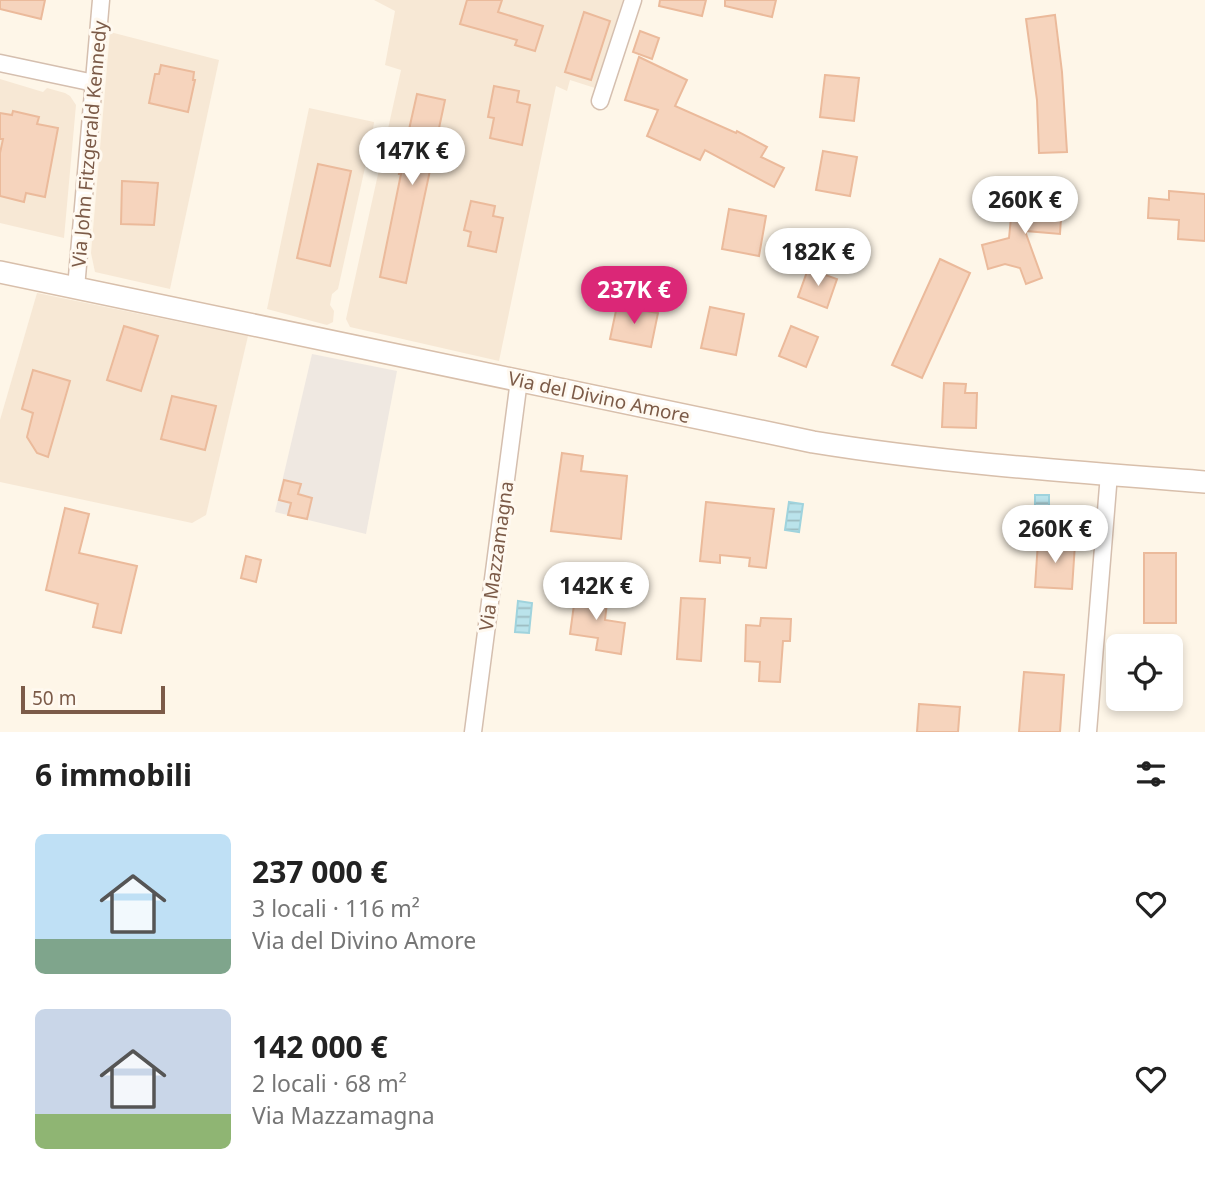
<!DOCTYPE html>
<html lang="it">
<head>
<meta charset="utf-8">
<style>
	body { margin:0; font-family:"Noto Sans",sans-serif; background:#f6f6f6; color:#222; height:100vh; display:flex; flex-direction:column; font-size:26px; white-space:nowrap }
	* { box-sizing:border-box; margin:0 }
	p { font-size:23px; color:#767676 }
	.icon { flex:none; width:38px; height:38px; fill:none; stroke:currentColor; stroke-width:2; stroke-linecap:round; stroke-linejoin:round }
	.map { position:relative; height:732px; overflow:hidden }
	.panel { display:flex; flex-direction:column; background:#fff; flex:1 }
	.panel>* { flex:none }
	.controls { position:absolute; left:1106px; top:634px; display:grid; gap:14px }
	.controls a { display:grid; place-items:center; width:77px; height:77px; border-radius:10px; background:#fff; box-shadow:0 4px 10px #0003; font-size:35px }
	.scale { position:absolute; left:21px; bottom:18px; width:144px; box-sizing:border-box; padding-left:7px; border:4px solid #7c5b48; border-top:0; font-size:19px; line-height:24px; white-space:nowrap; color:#7c5b48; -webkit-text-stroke:5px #fff9f0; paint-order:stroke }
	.price { position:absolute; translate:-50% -60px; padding:0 16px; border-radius:24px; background:#fff; color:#222; font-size:23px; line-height:46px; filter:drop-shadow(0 2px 4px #0008) }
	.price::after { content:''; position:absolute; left:50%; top:42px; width:21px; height:16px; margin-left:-10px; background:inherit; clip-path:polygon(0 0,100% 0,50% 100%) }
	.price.current { background:#db2777; color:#fff }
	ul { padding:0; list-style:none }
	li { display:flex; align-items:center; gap:21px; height:175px; padding:0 35px }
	li span { display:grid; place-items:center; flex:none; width:196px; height:140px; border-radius:10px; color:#555 }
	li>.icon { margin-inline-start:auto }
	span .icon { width:84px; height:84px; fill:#fffc; stroke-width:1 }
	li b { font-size:30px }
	h2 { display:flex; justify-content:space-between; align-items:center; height:84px; padding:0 35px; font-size:30px }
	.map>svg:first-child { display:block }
</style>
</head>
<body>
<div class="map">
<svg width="1205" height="732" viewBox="0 0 1205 732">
	<defs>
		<pattern id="water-rules" width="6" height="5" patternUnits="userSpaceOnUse" patternTransform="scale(1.75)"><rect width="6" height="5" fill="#bae3eb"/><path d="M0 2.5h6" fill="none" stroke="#9cbbc0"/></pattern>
	</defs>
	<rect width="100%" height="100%" fill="#fef6e8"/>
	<g fill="#f7e8d5">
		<polygon points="374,0 623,0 595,88 570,80 567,91 556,86 499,361 350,327 346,319 401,70 385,65 395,11"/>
		<polygon points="110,32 219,60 170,289 95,272 91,253"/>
		<polygon points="0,79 43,92 47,88 65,93 70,96 76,105 64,238 0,223"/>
		<polygon points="309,108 374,122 372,137 366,139 363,150 368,154 338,289 332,294 330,305 334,311 333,322 327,325 267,309"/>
		<polygon points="37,293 248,336 206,515 192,523 0,482 0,420"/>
	</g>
	<polygon fill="#efe8e1" points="312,354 397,371 366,534 275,512"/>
	<g fill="url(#water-rules)" stroke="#9fd3dd" stroke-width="2">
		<rect x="1035" y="495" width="14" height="27"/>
		<polygon points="789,502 803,504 799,532 785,530"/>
		<polygon points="518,601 532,603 529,633 515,632"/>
	</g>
	<g fill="#f6d4bd" stroke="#ebba9b" stroke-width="2">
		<polygon points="0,0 45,0 41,19 0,9"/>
		<polygon points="467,0 502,0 498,12 543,26 535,51 515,45 517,40 460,24"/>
		<polygon points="660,0 706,0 702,16 659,6"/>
		<polygon points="725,0 776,0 772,17 725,6"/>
		<polygon points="584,12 610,21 591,80 565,72"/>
		<polygon points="1055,15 1062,72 1067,152 1039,153 1037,100 1026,19"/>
		<polygon points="640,31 659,38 652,59 633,52"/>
		<polygon points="639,57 687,80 675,106 736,133 737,131 767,147 761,157 784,168 774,187 705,150 700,160 647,136 658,110 625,100"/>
		<polygon points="161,65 194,72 193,80 195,80 188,112 149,103 155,74 159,74"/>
		<polygon points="825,75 859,78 854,121 820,117"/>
		<polygon points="494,86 519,91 517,102 530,105 522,145 490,138 494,118 488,117"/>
		<polygon points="417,94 445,100 406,283 380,277 401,174 399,174"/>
		<polygon points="13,111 39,117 37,124 58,128 45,197 26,193 24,202 0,196 0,153 3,139 0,139 0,113 12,115"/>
		<polygon points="823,151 857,157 850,196 816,190"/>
		<polygon points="318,164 351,171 330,266 297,258"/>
		<polygon points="122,181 158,183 154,225 121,224"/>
		<polygon points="1169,191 1205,194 1205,241 1178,239 1179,220 1148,218 1149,198 1169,200"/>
		<polygon points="1013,197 1062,201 1060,234 1025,231 1042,278 1026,284 1020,268 1005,264 988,269 982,245 1009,238"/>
		<polygon points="471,201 495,206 493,216 503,218 496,252 468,246 471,232 464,230"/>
		<polygon points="729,209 766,216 759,256 722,249"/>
		<polygon points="940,259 970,273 922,378 892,365"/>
		<polygon points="808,269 837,279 827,308 798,297"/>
		<polygon points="617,306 658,313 651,347 610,339"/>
		<polygon points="710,307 744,314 736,355 701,348"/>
		<polygon points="124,326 158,336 141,391 107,380"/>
		<polygon points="791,326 818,337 806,367 779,356"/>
		<polygon points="33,370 70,381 48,457 37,453 27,437 33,413 22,409"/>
		<polygon points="944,383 966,384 965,393 977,393 976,428 942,427"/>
		<polygon points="172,396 216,406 205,450 161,439"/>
		<polygon points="562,453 583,456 581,471 627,476 621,539 551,531"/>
		<polygon points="284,480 301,484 298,494 312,498 307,519 288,515 291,503 279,500"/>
		<polygon points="706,502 774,509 766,568 749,566 750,558 720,555 720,563 700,561"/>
		<polygon points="65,508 89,514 79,553 137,566 121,633 93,627 98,604 46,590"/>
		<polygon points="1038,542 1075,544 1072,589 1035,587"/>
		<rect x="1144" y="553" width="32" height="70"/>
		<polygon points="246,556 261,560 256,582 241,578"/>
		<polygon points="576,590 608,594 605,620 625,623 621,654 596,650 598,638 570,634"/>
		<polygon points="681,598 705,599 701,661 677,659"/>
		<polygon points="761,618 791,619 790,641 783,641 780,682 759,681 760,662 745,661 746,625 760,626"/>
		<polygon points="1024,672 1064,675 1060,732 1019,732"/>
		<polygon points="919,704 960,707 958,732 917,732"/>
	</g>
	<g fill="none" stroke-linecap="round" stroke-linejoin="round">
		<defs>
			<g id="minor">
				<polyline points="0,63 94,83"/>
				<polyline points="600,101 633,0"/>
				<polyline points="76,288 101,0"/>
				<polyline points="473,732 519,380"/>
				<polyline points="1088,732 1109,474"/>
			</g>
			<path id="secondary" d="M 0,272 L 813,442 C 942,463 1074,472 1205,482"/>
		</defs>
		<use href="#minor" stroke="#d5bfaf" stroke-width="19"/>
		<use href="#secondary" stroke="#d8bfab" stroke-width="24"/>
		<use href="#minor" stroke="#fff" stroke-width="16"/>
		<use href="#secondary" stroke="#fff" stroke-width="21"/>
	</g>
	<g text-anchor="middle" stroke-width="6" stroke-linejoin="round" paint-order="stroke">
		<g font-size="19" fill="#7c5b48" stroke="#fff9f0">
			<text transform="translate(89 144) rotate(-85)" y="7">Via John Fitzgerald Kennedy</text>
			<text transform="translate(599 397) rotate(12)" y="7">Via del Divino Amore</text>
			<text transform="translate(496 556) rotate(-82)" y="7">Via Mazzamagna</text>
		</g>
	</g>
</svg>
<div class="controls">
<a><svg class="icon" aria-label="locate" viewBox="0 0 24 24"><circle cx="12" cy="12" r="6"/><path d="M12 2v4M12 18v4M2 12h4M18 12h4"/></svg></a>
</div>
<div class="scale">50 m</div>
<b class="price" style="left:412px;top:187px">147K €</b>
<b class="price" style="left:1025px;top:236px">260K €</b>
<b class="price" style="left:818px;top:288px">182K €</b>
<b class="price current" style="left:634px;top:326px">237K €</b>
<b class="price" style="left:1055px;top:565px">260K €</b>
<b class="price" style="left:596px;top:622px">142K €</b>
</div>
<section class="panel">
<h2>6 immobili<svg class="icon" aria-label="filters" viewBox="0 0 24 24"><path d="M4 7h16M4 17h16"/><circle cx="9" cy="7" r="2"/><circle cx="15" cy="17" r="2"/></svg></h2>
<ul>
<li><span style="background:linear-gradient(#bfe0f5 75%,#7fa58c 0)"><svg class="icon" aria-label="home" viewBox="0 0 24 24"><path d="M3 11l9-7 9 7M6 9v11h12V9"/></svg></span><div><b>237 000 €</b><p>3 locali · 116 m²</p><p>Via del Divino Amore</p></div><svg class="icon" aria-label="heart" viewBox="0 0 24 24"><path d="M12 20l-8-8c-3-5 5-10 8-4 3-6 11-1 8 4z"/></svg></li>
<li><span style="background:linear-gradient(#c9d6e8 75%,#8fb573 0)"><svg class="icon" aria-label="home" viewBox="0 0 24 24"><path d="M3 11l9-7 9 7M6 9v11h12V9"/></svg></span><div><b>142 000 €</b><p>2 locali · 68 m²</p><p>Via Mazzamagna</p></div><svg class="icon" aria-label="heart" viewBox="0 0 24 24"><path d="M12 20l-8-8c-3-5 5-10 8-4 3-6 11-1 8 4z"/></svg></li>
</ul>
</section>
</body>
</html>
